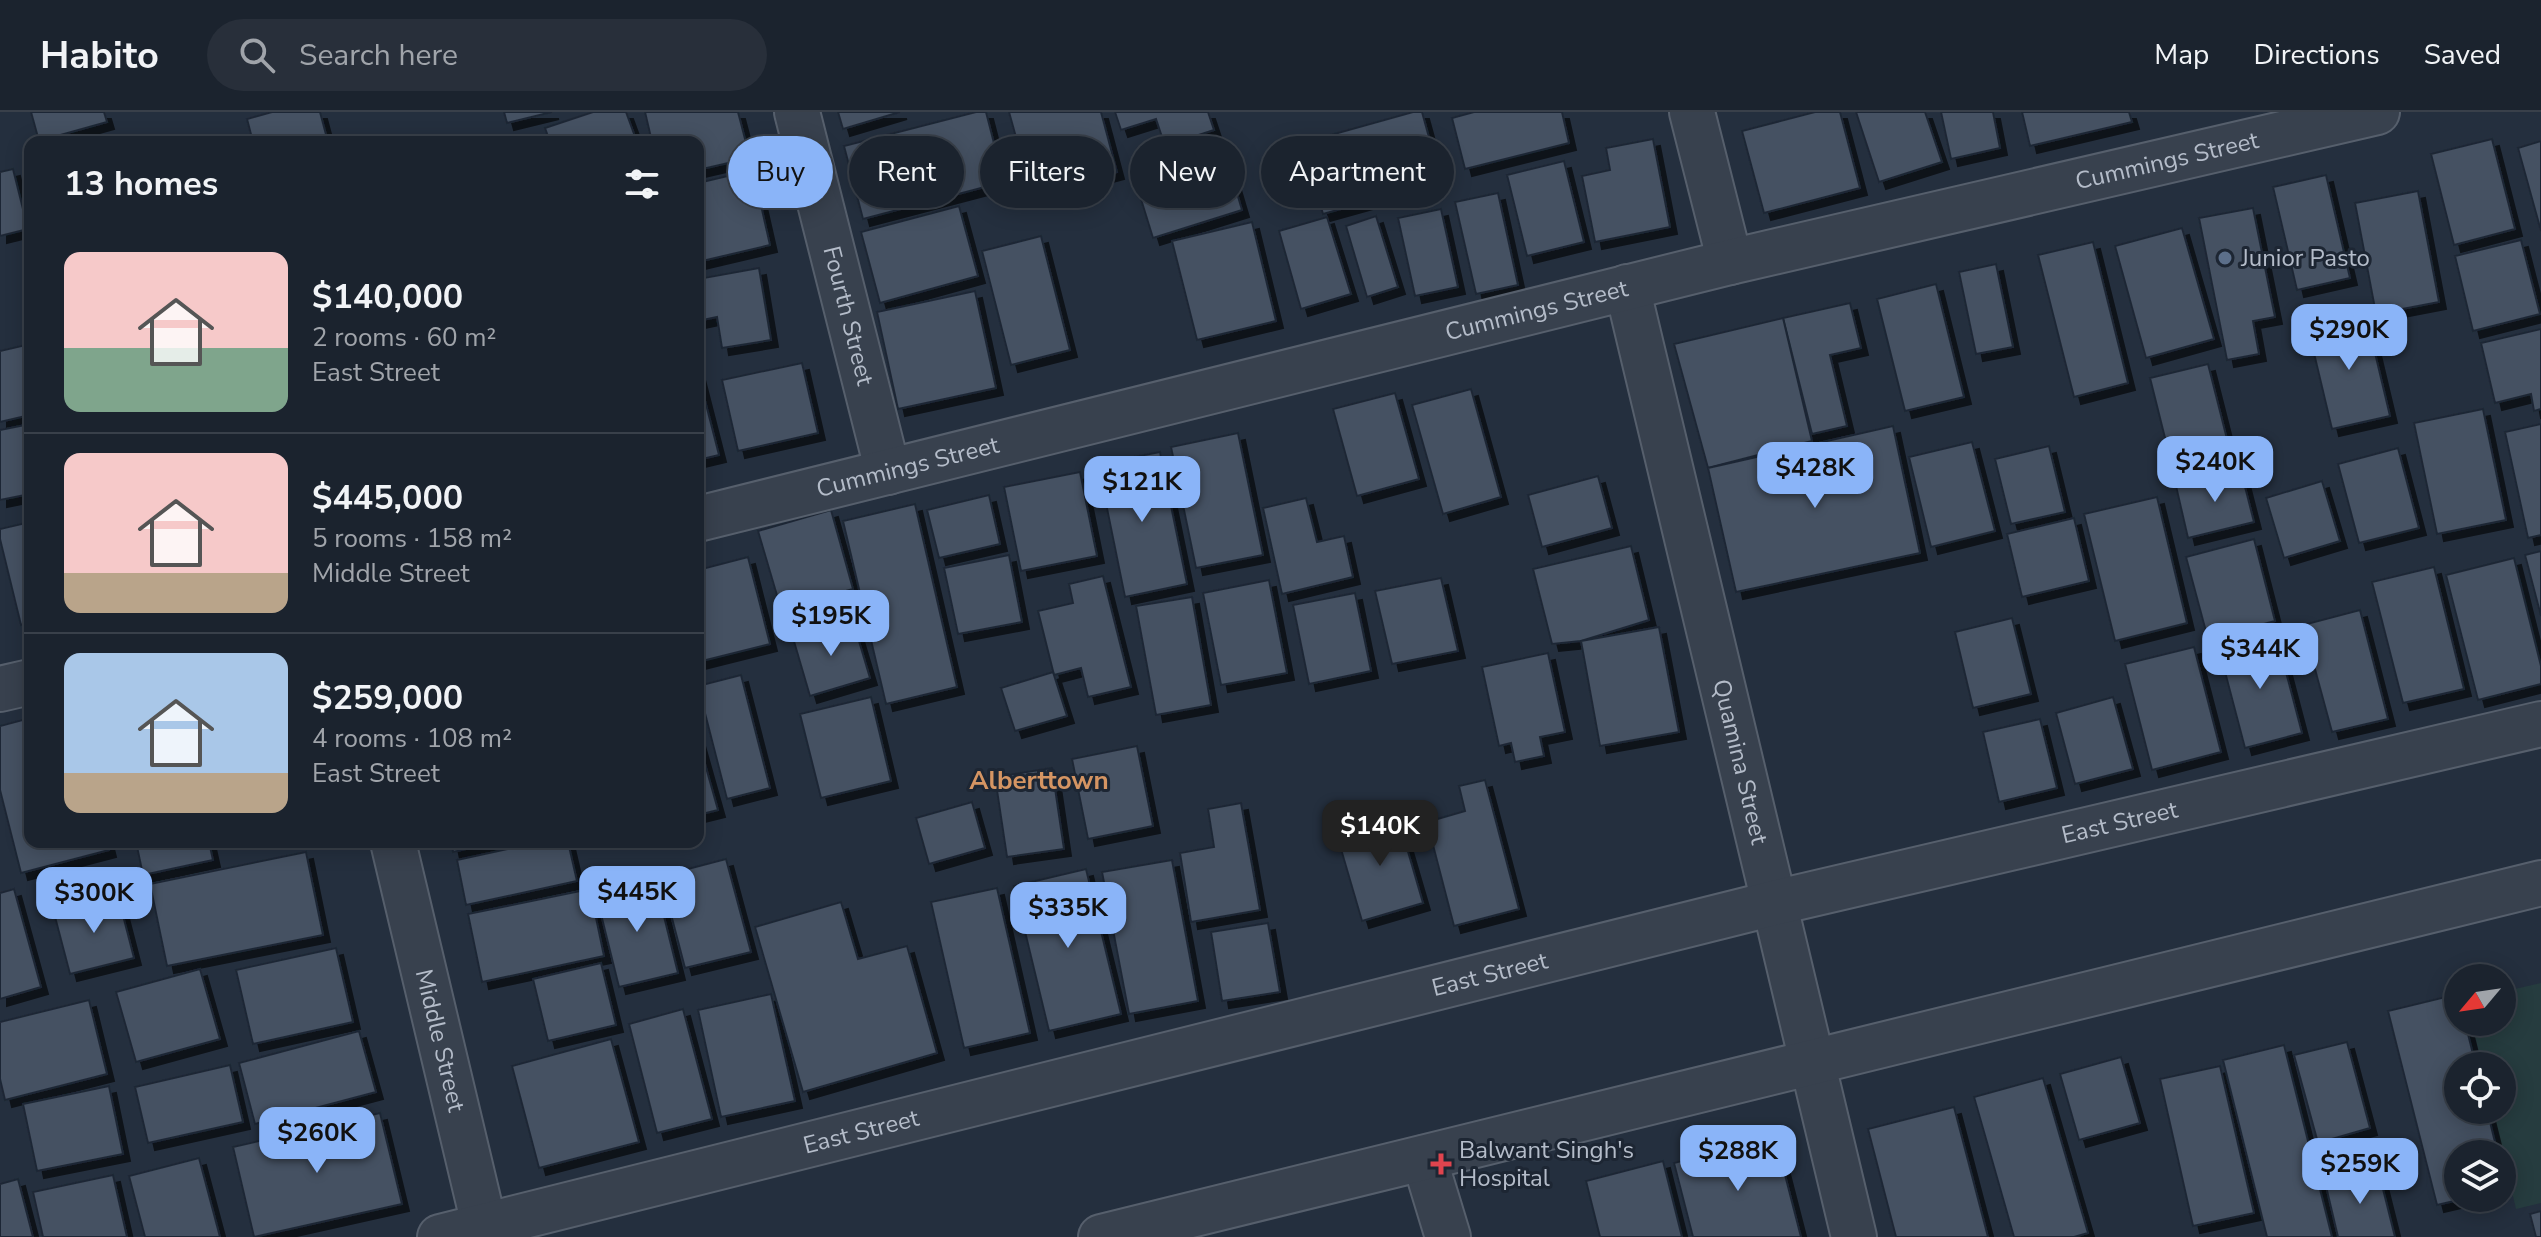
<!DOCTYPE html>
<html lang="en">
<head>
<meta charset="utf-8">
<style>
	body { margin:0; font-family:"Nunito Sans",sans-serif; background:#282f3a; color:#f1f3f6; height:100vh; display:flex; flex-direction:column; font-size:30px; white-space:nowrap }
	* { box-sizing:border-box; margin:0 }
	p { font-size:26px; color:#a0a4aa }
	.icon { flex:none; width:44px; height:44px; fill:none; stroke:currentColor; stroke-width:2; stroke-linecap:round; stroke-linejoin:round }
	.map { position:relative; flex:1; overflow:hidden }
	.drawer { position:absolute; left:24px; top:24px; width:680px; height:712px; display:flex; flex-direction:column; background:#1b232e; border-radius:16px; box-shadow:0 4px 20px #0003,0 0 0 2px #39404a }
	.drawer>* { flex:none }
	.top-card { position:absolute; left:728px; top:24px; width:760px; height:72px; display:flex; gap:16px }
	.needle { width:52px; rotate:241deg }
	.fabs { position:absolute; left:2444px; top:852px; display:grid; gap:16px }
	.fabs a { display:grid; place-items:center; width:72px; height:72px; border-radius:50%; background:#1b232e; box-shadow:0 4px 20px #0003,0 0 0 2px #39404a; font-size:40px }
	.price { position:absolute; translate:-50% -68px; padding:0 18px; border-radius:16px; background:#8ab4f8; color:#111; font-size:26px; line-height:52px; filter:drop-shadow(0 2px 4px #0008) }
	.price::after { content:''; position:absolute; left:50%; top:48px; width:24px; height:18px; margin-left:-12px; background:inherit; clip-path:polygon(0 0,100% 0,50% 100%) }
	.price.selected { background:#222; color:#fff }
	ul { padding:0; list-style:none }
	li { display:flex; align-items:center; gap:24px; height:200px; padding:0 40px }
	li+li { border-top:2px solid #39404a }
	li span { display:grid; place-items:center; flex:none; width:224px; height:160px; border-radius:16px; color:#555 }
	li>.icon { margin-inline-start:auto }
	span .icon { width:96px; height:96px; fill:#fffc; stroke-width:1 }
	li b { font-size:34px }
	h2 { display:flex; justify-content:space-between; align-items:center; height:96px; padding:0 40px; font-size:34px }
	.pill { padding:0 28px; border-radius:36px; background:#1b232e; box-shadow:0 4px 20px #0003,0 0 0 2px #39404a; font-size:28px; line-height:72px }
	.pill.selected { background:#8ab4f8; color:#111 }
	header { display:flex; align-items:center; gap:48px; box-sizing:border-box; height:112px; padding:0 40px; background:#1b232e; border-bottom:2px solid #39404a }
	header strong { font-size:38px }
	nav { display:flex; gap:44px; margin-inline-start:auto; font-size:28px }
	.search { width:560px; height:72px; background:#282f3a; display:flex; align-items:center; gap:20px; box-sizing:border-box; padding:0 28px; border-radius:44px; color:#a0a4aa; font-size:30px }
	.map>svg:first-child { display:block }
</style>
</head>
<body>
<header>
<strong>Habito</strong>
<div class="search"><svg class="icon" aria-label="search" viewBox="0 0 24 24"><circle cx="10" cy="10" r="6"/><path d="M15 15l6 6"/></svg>Search here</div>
<nav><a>Map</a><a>Directions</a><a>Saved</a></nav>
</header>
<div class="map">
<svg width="2541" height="1125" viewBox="0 0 2541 1125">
	<defs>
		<filter id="shadow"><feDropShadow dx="7" dy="7" stdDeviation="0" flood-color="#0009"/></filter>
	</defs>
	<rect width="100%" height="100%" fill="#242f3e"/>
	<polygon fill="#263c3f" points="2541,871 2541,1091 2516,1097 2493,998 2502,998 2502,954 2482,954 2472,910 2502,910 2502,880"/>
	<g fill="#455162" stroke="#1f2835" stroke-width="2" filter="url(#shadow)">
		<polygon points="31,0 104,0 107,10 39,29"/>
		<polygon points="272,0 320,0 328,30 253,30 247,7"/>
		<polygon points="504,0 552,0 507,11"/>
		<polygon points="593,0 626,0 637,30 550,30 545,16"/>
		<polygon points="645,0 738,0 750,46 698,58 698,30 652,30"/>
		<polygon points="838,0 900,0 843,17"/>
		<polygon points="976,0 986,0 1004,70 863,107 844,34"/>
		<polygon points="1009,0 1101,0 1117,60 1032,83"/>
		<polygon points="1115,0 1208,0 1214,18 1165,34 1156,7 1121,18"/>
		<polygon points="1413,0 1422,0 1441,69 1323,102 1302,31"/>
		<polygon points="1474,0 1562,0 1569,31 1465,57 1452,6"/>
		<polygon points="1815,0 1840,0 1860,76 1764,101 1742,19"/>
		<polygon points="1856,0 1925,0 1942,50 1879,70"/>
		<polygon points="1941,0 1993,0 2000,36 1951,47"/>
		<polygon points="2022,0 2129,0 2132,10 2030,34"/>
		<polygon points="1653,27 1670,115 1595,130 1582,64 1610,58 1606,36"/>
		<polygon points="2492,27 2515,117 2454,133 2431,42"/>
		<polygon points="2541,29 2541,119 2518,36"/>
		<polygon points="1226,44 1242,98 1153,126 1136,71"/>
		<polygon points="1564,49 1584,130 1527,144 1507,63"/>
		<polygon points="13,57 28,117 0,124 0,60"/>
		<polygon points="753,58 770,133 698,150 698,71"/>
		<polygon points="2326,63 2350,166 2297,178 2273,75"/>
		<polygon points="2418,79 2439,190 2376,202 2355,91"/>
		<polygon points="1498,81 1518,173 1476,182 1455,90"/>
		<polygon points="959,94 978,164 880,191 861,120"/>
		<polygon points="2253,96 2275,205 2253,209 2259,242 2227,248 2199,106"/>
		<polygon points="1441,97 1458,175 1415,184 1398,106"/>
		<polygon points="1376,104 1398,175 1367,185 1346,114"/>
		<polygon points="1327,105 1351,182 1301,197 1279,119"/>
		<polygon points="1252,110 1276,209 1197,228 1172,129"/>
		<polygon points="2182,116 2214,227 2146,246 2115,134"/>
		<polygon points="1041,124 1070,238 1011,253 982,139"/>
		<polygon points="2521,128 2540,202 2473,219 2455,144"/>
		<polygon points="2093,130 2128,271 2074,285 2038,143"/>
		<polygon points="1996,152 2013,235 1976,242 1959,160"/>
		<polygon points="759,156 771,228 722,236 717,205 698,209 698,167"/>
		<polygon points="1936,172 1964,285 1905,299 1877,187"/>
		<polygon points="975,179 996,276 898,297 877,200"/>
		<polygon points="1850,191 1861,236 1830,243 1847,314 1812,322 1783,206"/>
		<polygon points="2366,203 2390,304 2332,317 2308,216"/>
		<polygon points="1783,206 1812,329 1708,356 1674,232"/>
		<polygon points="2541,217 2541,297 2534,299 2531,282 2495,291 2481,231"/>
		<polygon points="30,232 30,303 0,310 0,239"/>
		<polygon points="802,251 818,321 738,339 722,268"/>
		<polygon points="2208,252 2227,327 2169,342 2150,266"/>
		<polygon points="698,261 719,343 698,348"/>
		<polygon points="1471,277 1501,385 1443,402 1412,293"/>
		<polygon points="1395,281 1419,367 1357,384 1333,297"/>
		<polygon points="2483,297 2506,408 2437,422 2414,311"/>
		<polygon points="30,312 30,382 0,388 0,318"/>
		<polygon points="2541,312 2541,423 2528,426 2505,320"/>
		<polygon points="1893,314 1920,441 1736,480 1708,356"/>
		<polygon points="1238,321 1263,443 1196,456 1171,335"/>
		<polygon points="1972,330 1995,419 1931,435 1909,345"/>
		<polygon points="2049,334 2065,400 2011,412 1995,347"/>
		<polygon points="2398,336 2419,416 2359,431 2338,352"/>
		<polygon points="1160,340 1187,472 1125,485 1098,352"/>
		<polygon points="2241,359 2254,410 2188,426 2176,374"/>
		<polygon points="1080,360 1097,444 1021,459 1004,375"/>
		<polygon points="1598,364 1612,416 1542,435 1528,383"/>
		<polygon points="2322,369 2340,429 2284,446 2266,386"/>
		<polygon points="989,383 1000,432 939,446 927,398"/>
		<polygon points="2157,385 2187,511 2115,529 2084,402"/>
		<polygon points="1306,386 1317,430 1344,424 1353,465 1282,482 1263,396"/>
		<polygon points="915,392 957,575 886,592 843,409"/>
		<polygon points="831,398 853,477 781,497 758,419"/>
		<polygon points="2074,406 2089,469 2022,485 2007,422"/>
		<polygon points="30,410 30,511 21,513 0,427 0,417"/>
		<polygon points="2254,427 2275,509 2208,527 2186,445"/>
		<polygon points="1631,434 1649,508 1581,529 1552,532 1533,457"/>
		<polygon points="2541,439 2541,504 2525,443"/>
		<polygon points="1009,443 1022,510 958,522 944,456"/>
		<polygon points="748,445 770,532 698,550 698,458"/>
		<polygon points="2514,446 2541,554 2541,572 2478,588 2446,463"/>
		<polygon points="2434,455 2464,577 2403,591 2372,470"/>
		<polygon points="1103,464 1131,575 1088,585 1081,556 1054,563 1038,499 1073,491 1069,472"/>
		<polygon points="1441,466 1458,539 1392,552 1375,479"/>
		<polygon points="1269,468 1287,561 1221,573 1203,481"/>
		<polygon points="1355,481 1371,559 1309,572 1293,493"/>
		<polygon points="1192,485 1211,593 1156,603 1136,494"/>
		<polygon points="2360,498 2388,607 2332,620 2303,513"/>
		<polygon points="2012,506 2031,582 1973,596 1955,520"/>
		<polygon points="853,509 870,566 810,584 793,526"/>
		<polygon points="1659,515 1679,620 1600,634 1581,529"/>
		<polygon points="2276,522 2302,621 2245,636 2219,537"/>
		<polygon points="2194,535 2221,640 2152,658 2125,552"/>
		<polygon points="1548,541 1565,620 1540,625 1544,644 1515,650 1511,631 1499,634 1482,555"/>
		<polygon points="1053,560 1067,604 1015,619 1001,576"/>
		<polygon points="741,563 770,676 727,687 698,574"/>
		<polygon points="871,585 891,669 821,686 800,602"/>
		<polygon points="2113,585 2133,657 2075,672 2056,601"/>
		<polygon points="30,606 30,730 107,730 109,738 21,761 0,678 0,614"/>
		<polygon points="2040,607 2057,676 1999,690 1983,620"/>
		<polygon points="698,627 718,698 698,703"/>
		<polygon points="1137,634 1153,714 1088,727 1072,647"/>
		<polygon points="1052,656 1064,737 1007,745 995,665"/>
		<polygon points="1485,668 1519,797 1454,814 1427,710 1465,699 1459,674"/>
		<polygon points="972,690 985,736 929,752 916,706"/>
		<polygon points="1241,691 1260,798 1191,810 1180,741 1214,735 1208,697"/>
		<polygon points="1397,702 1423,791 1362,809 1336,720"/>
		<polygon points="136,730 209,730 213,748 143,763"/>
		<polygon points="451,730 496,730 453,740"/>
		<polygon points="540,730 568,730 577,769 466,793 457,748"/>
		<polygon points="306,740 323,823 167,854 150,772"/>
		<polygon points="726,747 751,840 685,856 661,764"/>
		<polygon points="1172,748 1198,889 1129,902 1102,760"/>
		<polygon points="1086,757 1121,902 1049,919 1014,774"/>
		<polygon points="655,768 678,861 619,875 596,782"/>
		<polygon points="997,776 1030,921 964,936 931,790"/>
		<polygon points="14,777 41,875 0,887 0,781"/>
		<polygon points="590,777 604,844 482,870 468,802"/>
		<polygon points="118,784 134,846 70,862 54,801"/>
		<polygon points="841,790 858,847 907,834 937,941 803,980 755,815"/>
		<polygon points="1268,811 1280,880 1222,889 1211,820"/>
		<polygon points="336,836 353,910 253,932 236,858"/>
		<polygon points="601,851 616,913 548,929 533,867"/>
		<polygon points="200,857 220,927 136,950 116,880"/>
		<polygon points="771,882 795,989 721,1005 698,898"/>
		<polygon points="2458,882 2458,910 2465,910 2476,954 2458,954 2458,998 2487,998 2498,1042 2458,1042 2458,1086 2467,1086 2437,1093 2388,899"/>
		<polygon points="89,888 107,962 5,988 0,967 0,910"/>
		<polygon points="683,897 712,1007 657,1021 629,912"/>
		<polygon points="359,919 376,980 255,1012 239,951"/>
		<polygon points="611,927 639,1030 539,1056 512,954"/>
		<polygon points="2347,930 2370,1016 2318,1031 2294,943"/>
		<polygon points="2284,933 2332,1125 2267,1125 2223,948"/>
		<polygon points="2121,945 2140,1011 2079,1028 2060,962"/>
		<polygon points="230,953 243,1010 148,1031 135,975"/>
		<polygon points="2220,954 2254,1101 2193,1114 2160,967"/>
		<polygon points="2043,966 2088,1121 2074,1125 2014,1125 1974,985"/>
		<polygon points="109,974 123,1042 37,1059 23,992"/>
		<polygon points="1954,995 1988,1125 1896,1125 1868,1017"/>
		<polygon points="380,1001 402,1092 254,1125 233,1035"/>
		<polygon points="1775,1024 1801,1125 1693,1125 1674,1051"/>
		<polygon points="199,1046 220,1125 145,1125 129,1064"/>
		<polygon points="1663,1049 1682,1125 1600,1125 1586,1069"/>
		<polygon points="2378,1057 2395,1125 2338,1125 2325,1070"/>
		<polygon points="113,1063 127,1125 43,1125 33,1080"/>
		<polygon points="18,1067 33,1125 0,1125 0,1072"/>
		<polygon points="2541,1099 2541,1125 2536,1125 2530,1102"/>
	</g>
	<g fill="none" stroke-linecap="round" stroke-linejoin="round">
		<defs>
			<g id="street">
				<path id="s1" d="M 797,0 L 888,360"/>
				<polyline points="1692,0 1730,150"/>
				<path id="s2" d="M 1627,175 L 1854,1125"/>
				<path id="s3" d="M 698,407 L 1730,150 L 2377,0"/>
				<polyline points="0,577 30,570"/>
				<path id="s4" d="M 393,730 L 487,1125"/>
				<polyline points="1424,1046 1448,1125"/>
				<path id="s5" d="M 440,1125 L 1774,791 L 2541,612"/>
				<polyline points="1101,1125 2541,771"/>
			</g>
		</defs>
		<use href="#street" stroke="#565f6c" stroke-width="48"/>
		<use href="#street" stroke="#38414e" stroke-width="44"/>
	</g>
	<circle fill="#5c6f8a" stroke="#1d2633" stroke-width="3" cx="2225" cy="146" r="8"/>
	<path fill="#e0444e" stroke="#1d2633" stroke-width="3" d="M1437 1040h8v8h8v8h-8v8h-8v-8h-8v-8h8z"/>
	<g text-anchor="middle" stroke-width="6" stroke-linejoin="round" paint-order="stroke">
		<g font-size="24" fill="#b4bcc9" stroke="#1d2633">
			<text dy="8" stroke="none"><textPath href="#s3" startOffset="1512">Cummings Street</textPath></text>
			<text dy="8" stroke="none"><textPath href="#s3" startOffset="864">Cummings Street</textPath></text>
			<text dy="8" stroke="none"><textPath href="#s1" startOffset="210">Fourth Street</textPath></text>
			<text dy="8" stroke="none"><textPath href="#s3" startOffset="216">Cummings Street</textPath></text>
			<text dy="8" stroke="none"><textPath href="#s2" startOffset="488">Quamina Street</textPath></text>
			<text dy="8" stroke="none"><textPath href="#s5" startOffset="1730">East Street</textPath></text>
			<text dy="8" stroke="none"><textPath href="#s5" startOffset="1082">East Street</textPath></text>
			<text dy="8" stroke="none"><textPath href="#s4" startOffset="204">Middle Street</textPath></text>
			<text dy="8" stroke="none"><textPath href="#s5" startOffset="434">East Street</textPath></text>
		</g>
		<g font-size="24" fill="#b4bcc9" stroke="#1d2633" text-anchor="start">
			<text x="2241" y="154">Junior Pasto</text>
			<text x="1459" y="1046">Balwant Singh's<tspan x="1459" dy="28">Hospital</tspan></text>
		</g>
		<g font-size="26" font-weight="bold" fill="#d59563" stroke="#1d2633">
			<text x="1039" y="677">Alberttown</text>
		</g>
	</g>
</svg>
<div class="fabs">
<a><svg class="needle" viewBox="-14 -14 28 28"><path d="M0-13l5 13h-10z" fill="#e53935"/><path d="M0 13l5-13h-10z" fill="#a0a4aa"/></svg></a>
<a><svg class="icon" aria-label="locate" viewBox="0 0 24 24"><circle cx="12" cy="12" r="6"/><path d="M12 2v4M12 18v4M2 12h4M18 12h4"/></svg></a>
<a><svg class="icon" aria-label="layers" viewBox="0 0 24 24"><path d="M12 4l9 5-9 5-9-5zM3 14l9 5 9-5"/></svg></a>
</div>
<b class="price" style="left:2349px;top:260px">$290K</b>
<b class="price" style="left:2215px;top:392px">$240K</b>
<b class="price" style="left:1815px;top:398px">$428K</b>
<b class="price" style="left:1142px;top:412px">$121K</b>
<b class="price" style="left:831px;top:546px">$195K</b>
<b class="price" style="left:2260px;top:579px">$344K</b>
<b class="price selected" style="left:1380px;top:756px">$140K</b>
<b class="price" style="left:637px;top:822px">$445K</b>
<b class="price" style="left:94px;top:823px">$300K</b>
<b class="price" style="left:1068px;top:838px">$335K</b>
<b class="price" style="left:317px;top:1063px">$260K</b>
<b class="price" style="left:1738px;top:1081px">$288K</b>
<b class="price" style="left:2360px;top:1094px">$259K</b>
<div class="top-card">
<a class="pill selected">Buy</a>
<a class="pill">Rent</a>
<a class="pill">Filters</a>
<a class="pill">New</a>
<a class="pill">Apartment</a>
</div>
<section class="drawer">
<h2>13 homes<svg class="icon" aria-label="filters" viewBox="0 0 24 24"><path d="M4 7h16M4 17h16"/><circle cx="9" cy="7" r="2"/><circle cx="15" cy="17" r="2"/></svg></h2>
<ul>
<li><span style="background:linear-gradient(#f6c9c9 60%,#7fa58c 0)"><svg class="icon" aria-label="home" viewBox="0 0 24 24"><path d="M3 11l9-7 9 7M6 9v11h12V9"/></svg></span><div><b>$140,000</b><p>2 rooms · 60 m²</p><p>East Street</p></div></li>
<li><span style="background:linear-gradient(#f6c9c9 75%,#b9a48a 0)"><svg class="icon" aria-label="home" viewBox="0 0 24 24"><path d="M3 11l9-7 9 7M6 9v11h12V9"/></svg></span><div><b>$445,000</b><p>5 rooms · 158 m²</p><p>Middle Street</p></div></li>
<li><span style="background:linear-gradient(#a9c7e8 75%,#b9a48a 0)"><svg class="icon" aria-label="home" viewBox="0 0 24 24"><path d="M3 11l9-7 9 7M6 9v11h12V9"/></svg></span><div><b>$259,000</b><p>4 rooms · 108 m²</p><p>East Street</p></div></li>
</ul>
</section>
</div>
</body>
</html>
